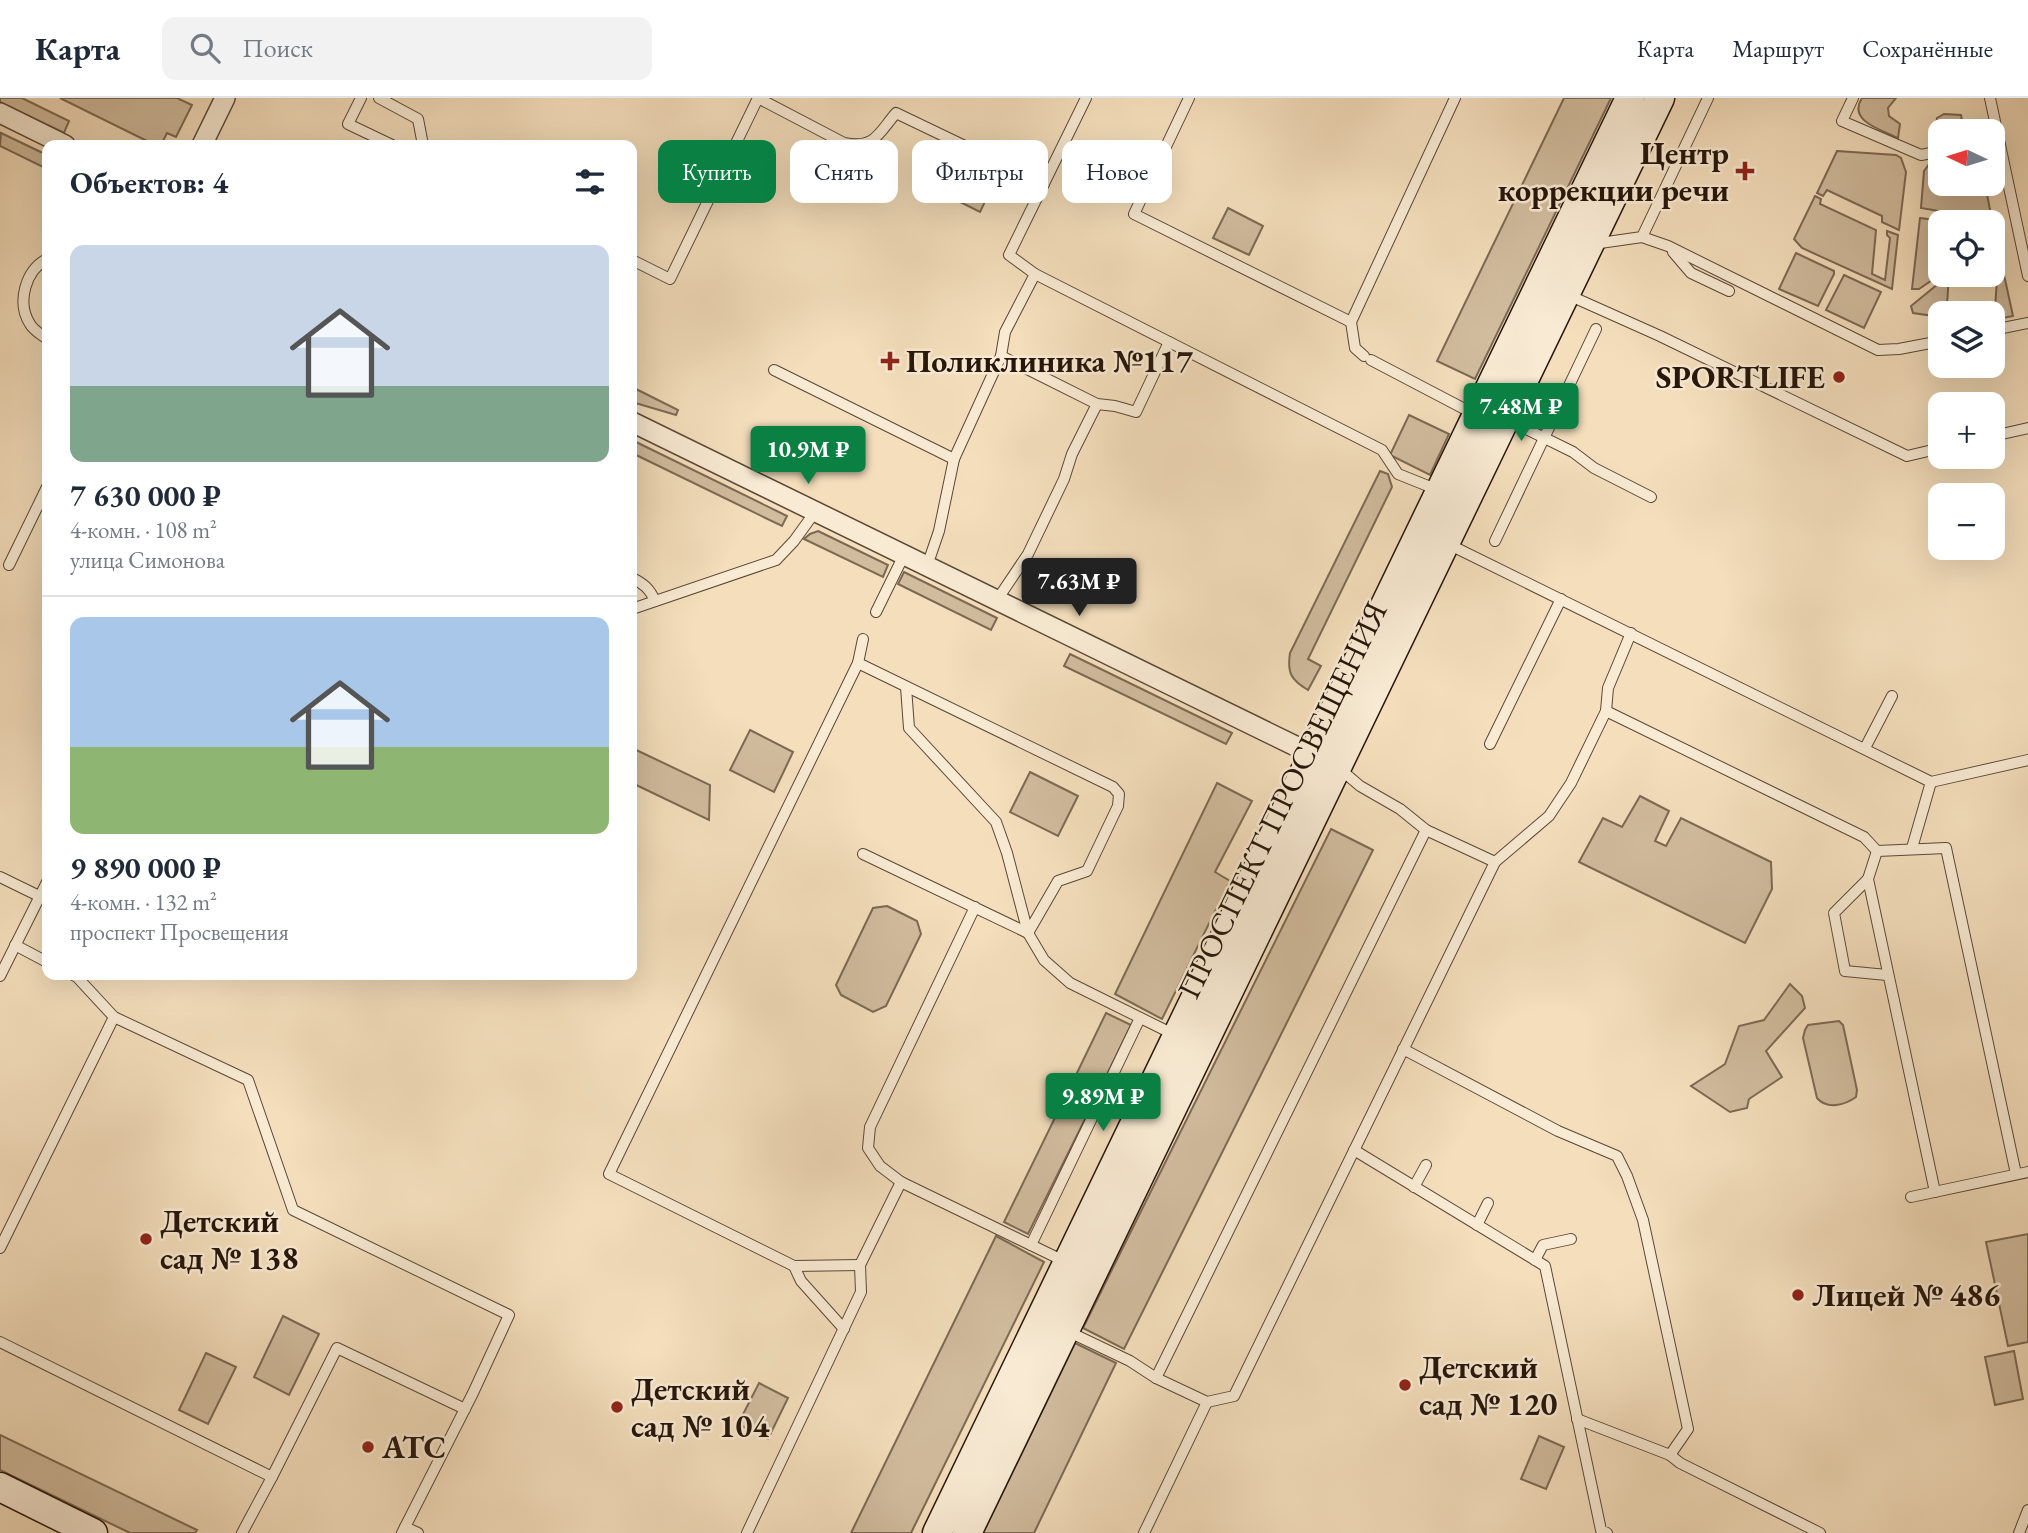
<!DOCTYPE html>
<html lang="ru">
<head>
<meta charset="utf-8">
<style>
	body { margin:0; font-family:"EB Garamond",serif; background:#f2f2f3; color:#1f2937; height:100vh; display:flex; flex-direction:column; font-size:26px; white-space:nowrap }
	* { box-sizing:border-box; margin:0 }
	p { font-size:23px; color:#747a83 }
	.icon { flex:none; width:38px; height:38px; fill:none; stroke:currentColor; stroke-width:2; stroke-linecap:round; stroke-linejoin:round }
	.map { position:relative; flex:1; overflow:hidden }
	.sheet { position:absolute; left:42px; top:42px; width:595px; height:840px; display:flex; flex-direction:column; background:#fff; border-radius:14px; box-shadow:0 7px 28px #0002 }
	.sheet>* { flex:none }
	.hud { position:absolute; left:658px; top:42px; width:665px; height:63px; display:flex; gap:14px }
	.needle { width:46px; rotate:274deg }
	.buttons { position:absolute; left:1928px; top:21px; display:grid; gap:14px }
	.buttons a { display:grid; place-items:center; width:77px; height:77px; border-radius:14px; background:#fff; box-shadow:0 7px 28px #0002; font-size:35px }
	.price { position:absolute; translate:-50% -60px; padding:0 16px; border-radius:7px; background:#0b8043; color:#fff; font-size:23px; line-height:46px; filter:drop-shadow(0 2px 4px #0008) }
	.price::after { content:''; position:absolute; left:50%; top:42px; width:21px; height:16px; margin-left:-10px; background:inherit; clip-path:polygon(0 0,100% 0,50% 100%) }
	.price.current { background:#222; color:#fff }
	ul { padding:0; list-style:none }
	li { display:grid; align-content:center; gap:14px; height:371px; padding:0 28px }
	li+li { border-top:2px solid #e0e1e3 }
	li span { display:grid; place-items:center; height:217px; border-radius:14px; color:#555 }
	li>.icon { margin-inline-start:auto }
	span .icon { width:126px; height:126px; fill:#fffc; stroke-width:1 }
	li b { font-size:30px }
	h2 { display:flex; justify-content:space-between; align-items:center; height:84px; padding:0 28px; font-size:30px }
	.chip { padding:0 24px; border-radius:14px; background:#fff; box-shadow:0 7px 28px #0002; font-size:24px; line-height:63px }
	.chip.current { background:#0b8043; color:#fff }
	header { display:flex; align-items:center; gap:42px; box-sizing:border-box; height:98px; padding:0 35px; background:#fff; border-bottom:2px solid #e0e1e3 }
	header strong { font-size:33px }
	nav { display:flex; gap:38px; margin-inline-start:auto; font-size:24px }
	.search { width:490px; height:63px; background:#f2f2f3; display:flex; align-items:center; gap:18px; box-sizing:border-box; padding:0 24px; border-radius:14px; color:#747a83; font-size:26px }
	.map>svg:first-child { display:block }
</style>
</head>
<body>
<header>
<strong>Карта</strong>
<div class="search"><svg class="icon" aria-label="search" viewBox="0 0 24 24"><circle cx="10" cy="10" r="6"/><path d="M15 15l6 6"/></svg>Поиск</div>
<nav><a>Карта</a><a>Маршрут</a><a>Сохранённые</a></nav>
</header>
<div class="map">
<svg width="2028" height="1435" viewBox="0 0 2028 1435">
	<rect width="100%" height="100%" fill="#f4debc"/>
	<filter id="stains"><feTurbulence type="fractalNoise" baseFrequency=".00286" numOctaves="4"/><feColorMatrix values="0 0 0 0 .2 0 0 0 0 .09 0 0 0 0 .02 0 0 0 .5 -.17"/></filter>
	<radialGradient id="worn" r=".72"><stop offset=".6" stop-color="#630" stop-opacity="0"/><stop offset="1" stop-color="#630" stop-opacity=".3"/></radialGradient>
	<g fill="#d1bc9e" stroke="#7c6954" stroke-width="2">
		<polygon points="0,0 22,0 69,23 64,35 0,4"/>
		<polygon points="60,0 177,0 192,7 176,39 167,35 161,47 155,47"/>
		<polygon points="1564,0 1611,0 1475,281 1437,263"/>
		<path d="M 1862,0 L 1896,0 L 1888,10 L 1889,18 L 1900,26 L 1898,40 C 1882,32 1847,23 1862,0 Z"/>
		<polygon points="1944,16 1961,17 1964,33 1941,33 1941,47 1936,47 1934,44 1937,20"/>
		<polygon points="1,35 47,57 47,71 0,48"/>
		<polygon points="1837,53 1896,57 1901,60 1906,74 1899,132 1882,124 1882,118 1827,92 1823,98 1817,95"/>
		<polygon points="961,61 997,79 980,114 944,96"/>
		<polygon points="1935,64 1937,72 1941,73 1941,86 1985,86 1992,122 1921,110 1924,73 1930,65"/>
		<polygon points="1815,98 1821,101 1820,106 1876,132 1872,176 1885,182 1890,140 1887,137 1887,133 1898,137 1892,191 1802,150 1794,141"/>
		<polygon points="1228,110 1263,128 1249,157 1213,140"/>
		<polygon points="1920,120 1951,124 1941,124 1941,176 1919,191 1912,191"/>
		<polygon points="1796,155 1834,173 1834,176 1818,208 1779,191"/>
		<polygon points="2001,163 2013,218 1998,221 1992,214 1995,211 1998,165"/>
		<polygon points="1844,177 1881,194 1864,230 1826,212"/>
		<polygon points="1949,177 1947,207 1985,213 1986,215 1941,215 1941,219 1913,215 1911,208"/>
		<polygon points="632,289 678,312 676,317 632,304"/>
		<polygon points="1409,317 1449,336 1430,377 1390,357"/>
		<polygon points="632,342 787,418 782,428 632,355"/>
		<path d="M 1380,373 L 1388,376 L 1392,389 L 1308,561 L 1321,568 L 1308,592 C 1291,582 1287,575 1290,555 Z"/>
		<polygon points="818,433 888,467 883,479 804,441 810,436"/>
		<polygon points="904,474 997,520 991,532 898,486"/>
		<polygon points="1070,556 1232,635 1226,646 1064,568"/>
		<polygon points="750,632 793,654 774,694 730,672"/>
		<polygon points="632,650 710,687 709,722 632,685"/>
		<polygon points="1030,674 1078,698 1058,738 1010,714"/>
		<polygon points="1217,685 1252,703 1215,774 1230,783 1162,921 1115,896"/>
		<polygon points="1640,698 1669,713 1655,743 1666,748 1681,720 1771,764 1772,791 1745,845 1579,764 1603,720 1622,729"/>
		<polygon points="1331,731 1373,752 1124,1251 1083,1230"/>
		<polygon points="887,808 917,823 921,836 886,908 873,914 841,897 836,887 873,810"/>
		<polygon points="1790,886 1802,898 1805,910 1766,953 1782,979 1749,1001 1747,1010 1730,1014 1691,988 1725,966 1739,928 1764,922"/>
		<polygon points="1106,915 1131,927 1100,991 1075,979"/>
		<path d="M 1839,923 L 1843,927 L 1857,992 L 1856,999 C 1845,1007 1827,1012 1817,1000 L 1803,940 L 1805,932 L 1808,927 Z"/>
		<polygon points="1068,993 1093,1005 1028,1136 1004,1124"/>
		<polygon points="2028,1136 2028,1244 2008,1248 1986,1144"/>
		<polygon points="996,1138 1044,1164 911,1435 851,1435"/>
		<polygon points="283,1218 319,1236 289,1297 254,1279"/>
		<polygon points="1075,1245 1116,1265 1034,1435 983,1435"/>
		<polygon points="2014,1253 2023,1301 1995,1307 1985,1259"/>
		<polygon points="206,1255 236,1269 208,1326 179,1312"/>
		<polygon points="759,1285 788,1300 768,1341 738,1326"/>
		<polygon points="0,1337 197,1432 195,1435 130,1435 0,1372"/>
		<polygon points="1539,1338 1564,1349 1546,1391 1521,1381"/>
	</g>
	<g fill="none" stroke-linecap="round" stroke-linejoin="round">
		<defs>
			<g id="lane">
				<polyline points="361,0 348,26 392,47"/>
				<polyline points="379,0 418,21 423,47"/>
				<path d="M 758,0 L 844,45 C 875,51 878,36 896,15 L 1044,86"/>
				<polyline points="1189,0 1134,116 1351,224"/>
				<polyline points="1853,0 1842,23 1921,57 1941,53"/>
				<polyline points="1990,0 2028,178"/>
				<polyline points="1642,139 1668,148 1878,252 1899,251 1941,243"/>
				<polyline points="1593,146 1642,139 1708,0"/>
				<polyline points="1673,154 1691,175 1729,193"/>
				<path d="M 47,161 C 26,172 16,204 30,226 C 33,232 42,237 47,241"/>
				<polyline points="632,162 670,181 758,0"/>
				<polyline points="1035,176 1382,352 1398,376 1438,392"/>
				<polyline points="1566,196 1660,238 1907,358 1941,350"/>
				<polyline points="1993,232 2028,225"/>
				<polyline points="1001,258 1097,306 1115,308 1136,314 1169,244"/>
				<polyline points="1364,258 1355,250 1351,224 1455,0"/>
				<polyline points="1371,262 1476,317"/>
				<polyline points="774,272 954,361"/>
				<polyline points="1506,321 1573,354 1594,370 1651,399"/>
				<polyline points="1993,338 2028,330"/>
				<polyline points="1495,443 1596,231"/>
				<polyline points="1446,445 1931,684 2028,662"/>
				<polyline points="9,467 47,389"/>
				<polyline points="927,468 939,433 954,361 1001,258 1005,234 1035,176 1009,157 1086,0"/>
				<path d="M 632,480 C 643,485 650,491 655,503"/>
				<polyline points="997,502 1028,456 1064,381 1072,356 1097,306"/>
				<polyline points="632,511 776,462 794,443 815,414"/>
				<polyline points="876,514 904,457"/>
				<polyline points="858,565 863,541"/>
				<polyline points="906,589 909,630 996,724 1007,755 1028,835"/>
				<polyline points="1606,613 1864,739 1877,753"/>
				<polyline points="1490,646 1561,501"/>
				<polyline points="1865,650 1892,598"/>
				<polyline points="1340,671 1360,688 1400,711 1426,732 1495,764"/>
				<polyline points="1912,750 1931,684"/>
				<polyline points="1877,753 1946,750 2016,1076"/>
				<polyline points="1877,753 1868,781 1935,1094"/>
				<polyline points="863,756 1028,835"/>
				<polyline points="0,779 39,798"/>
				<polyline points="1868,781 1834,815 1845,873 1887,877"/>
				<polyline points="15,847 47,864"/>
				<polyline points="73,877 77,879 114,919 248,982 293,1112 509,1217 473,1295 402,1435"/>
				<polyline points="0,878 47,784"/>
				<polyline points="1403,951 1558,1033 1617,1058 1627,1078 1643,1122 1688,1331 1670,1357 1577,1321"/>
				<polyline points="1354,1052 1545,1168 1601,1432 1607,1435"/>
				<polyline points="901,1084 880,1068 868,1050 870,1029 975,809"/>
				<polyline points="1414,1089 1426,1067"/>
				<polyline points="1911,1099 2028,1074"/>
				<polyline points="1477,1127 1488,1105"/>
				<polyline points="1031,1147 1140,920"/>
				<polyline points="0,1150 114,919"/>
				<polyline points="1535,1162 1543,1147 1571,1141"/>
				<polyline points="860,1167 794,1168 609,1076 858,565 1113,689 1119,696 1118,708 1087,773 1058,783 1028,835 1044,862 1070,885 1175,937"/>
				<polyline points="794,1168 801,1183 844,1231"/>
				<polyline points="1065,1232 1130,1263 1156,1280 1207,1304 1234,1298 1495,764 1549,718 1571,685 1606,613 1608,590 1631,535"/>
				<polyline points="0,1244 272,1379 242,1435"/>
				<polyline points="1156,1280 1426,732"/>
				<polyline points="1670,1357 1680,1365 1820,1435"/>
				<polyline points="272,1379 337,1250 465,1311"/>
				<polyline points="405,1429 418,1435"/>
				<polyline points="747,1435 861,1194 860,1167 901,1084 1066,1164"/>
				<polyline points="1144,1435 1207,1304"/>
				<polyline points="2019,1435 2028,1412"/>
			</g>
			<g id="street">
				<polyline points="0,15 65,47"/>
				<polyline points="202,47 225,0"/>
				<polyline points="632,324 1324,662"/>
			</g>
			<g id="secondary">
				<polyline points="0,1389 93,1435"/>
				<polyline points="937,1435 1630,0"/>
				<polyline points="967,1435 1660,0"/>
			</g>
		</defs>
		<use href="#lane" stroke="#5a4837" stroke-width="12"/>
		<use href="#street" stroke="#5a4837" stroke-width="22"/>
		<use href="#secondary" stroke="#26160b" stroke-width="31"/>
		<use href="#lane" stroke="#f8ead3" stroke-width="10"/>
		<use href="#street" stroke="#f8ead3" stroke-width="19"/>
		<use href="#secondary" stroke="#f8ead3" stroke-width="28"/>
	</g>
	<g fill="#8f2418" stroke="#f8ead3" stroke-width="2.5">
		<path d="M1741.5 62.5h7v7h7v7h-7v7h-7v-7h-7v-7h7z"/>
		<path d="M886.5 252.5h7v7h7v7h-7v7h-7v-7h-7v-7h7z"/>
		<circle cx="1839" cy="279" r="7"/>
		<circle cx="146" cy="1141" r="7"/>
		<circle cx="1798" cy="1197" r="7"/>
		<circle cx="1405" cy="1287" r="7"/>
		<circle cx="617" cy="1309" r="7"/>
		<circle cx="368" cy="1349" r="7"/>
	</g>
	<g text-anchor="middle" stroke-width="5" stroke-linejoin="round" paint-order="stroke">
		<g font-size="32" font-weight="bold" fill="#26160b" stroke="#f8ead3" text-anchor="start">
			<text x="1729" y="66" text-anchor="end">Центр<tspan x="1729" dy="37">коррекции речи</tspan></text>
			<text x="906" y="274">Поликлиника №117</text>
			<text x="1825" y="290" text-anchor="end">SPORTLIFE</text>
			<text x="160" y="1134">Детский<tspan x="160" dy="37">сад № 138</tspan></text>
			<text x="1812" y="1208">Лицей № 486</text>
			<text x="1419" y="1280">Детский<tspan x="1419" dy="37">сад № 120</tspan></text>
			<text x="631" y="1302">Детский<tspan x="631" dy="37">сад № 104</tspan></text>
			<text x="382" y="1360">АТС</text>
		</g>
		<g font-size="32" fill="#26160b" stroke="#f8ead3">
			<text transform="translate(1282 702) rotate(-64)" y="11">ПРОСПЕКТ ПРОСВЕЩЕНИЯ</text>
		</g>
	</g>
	<rect width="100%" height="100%" filter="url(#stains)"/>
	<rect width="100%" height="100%" fill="url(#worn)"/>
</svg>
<div class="buttons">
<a><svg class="needle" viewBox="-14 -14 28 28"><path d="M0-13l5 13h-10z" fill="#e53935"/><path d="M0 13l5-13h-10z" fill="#747a83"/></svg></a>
<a><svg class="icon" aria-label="locate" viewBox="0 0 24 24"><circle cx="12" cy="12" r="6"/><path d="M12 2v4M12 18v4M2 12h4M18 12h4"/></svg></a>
<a><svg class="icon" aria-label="layers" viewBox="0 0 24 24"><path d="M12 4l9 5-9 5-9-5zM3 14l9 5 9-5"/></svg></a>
<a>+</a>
<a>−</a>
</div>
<b class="price" style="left:1521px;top:345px">7.48M ₽</b>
<b class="price" style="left:808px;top:388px">10.9M ₽</b>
<b class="price current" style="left:1079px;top:520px">7.63M ₽</b>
<b class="price" style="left:1103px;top:1035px">9.89M ₽</b>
<div class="hud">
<a class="chip current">Купить</a>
<a class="chip">Снять</a>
<a class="chip">Фильтры</a>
<a class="chip">Новое</a>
</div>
<section class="sheet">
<h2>Объектов: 4<svg class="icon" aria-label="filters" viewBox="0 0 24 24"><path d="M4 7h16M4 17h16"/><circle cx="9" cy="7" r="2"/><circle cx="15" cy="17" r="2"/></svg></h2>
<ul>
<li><span style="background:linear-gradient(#c9d6e8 65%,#7fa58c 0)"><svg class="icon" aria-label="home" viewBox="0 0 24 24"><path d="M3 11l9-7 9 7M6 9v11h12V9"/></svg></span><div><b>7 630 000 ₽</b><p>4-комн. · 108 m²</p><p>улица Симонова</p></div></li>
<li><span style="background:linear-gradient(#a9c7e8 60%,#8fb573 0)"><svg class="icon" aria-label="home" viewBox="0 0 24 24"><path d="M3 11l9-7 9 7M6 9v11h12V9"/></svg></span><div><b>9 890 000 ₽</b><p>4-комн. · 132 m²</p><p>проспект Просвещения</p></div></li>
</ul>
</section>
</div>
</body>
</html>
